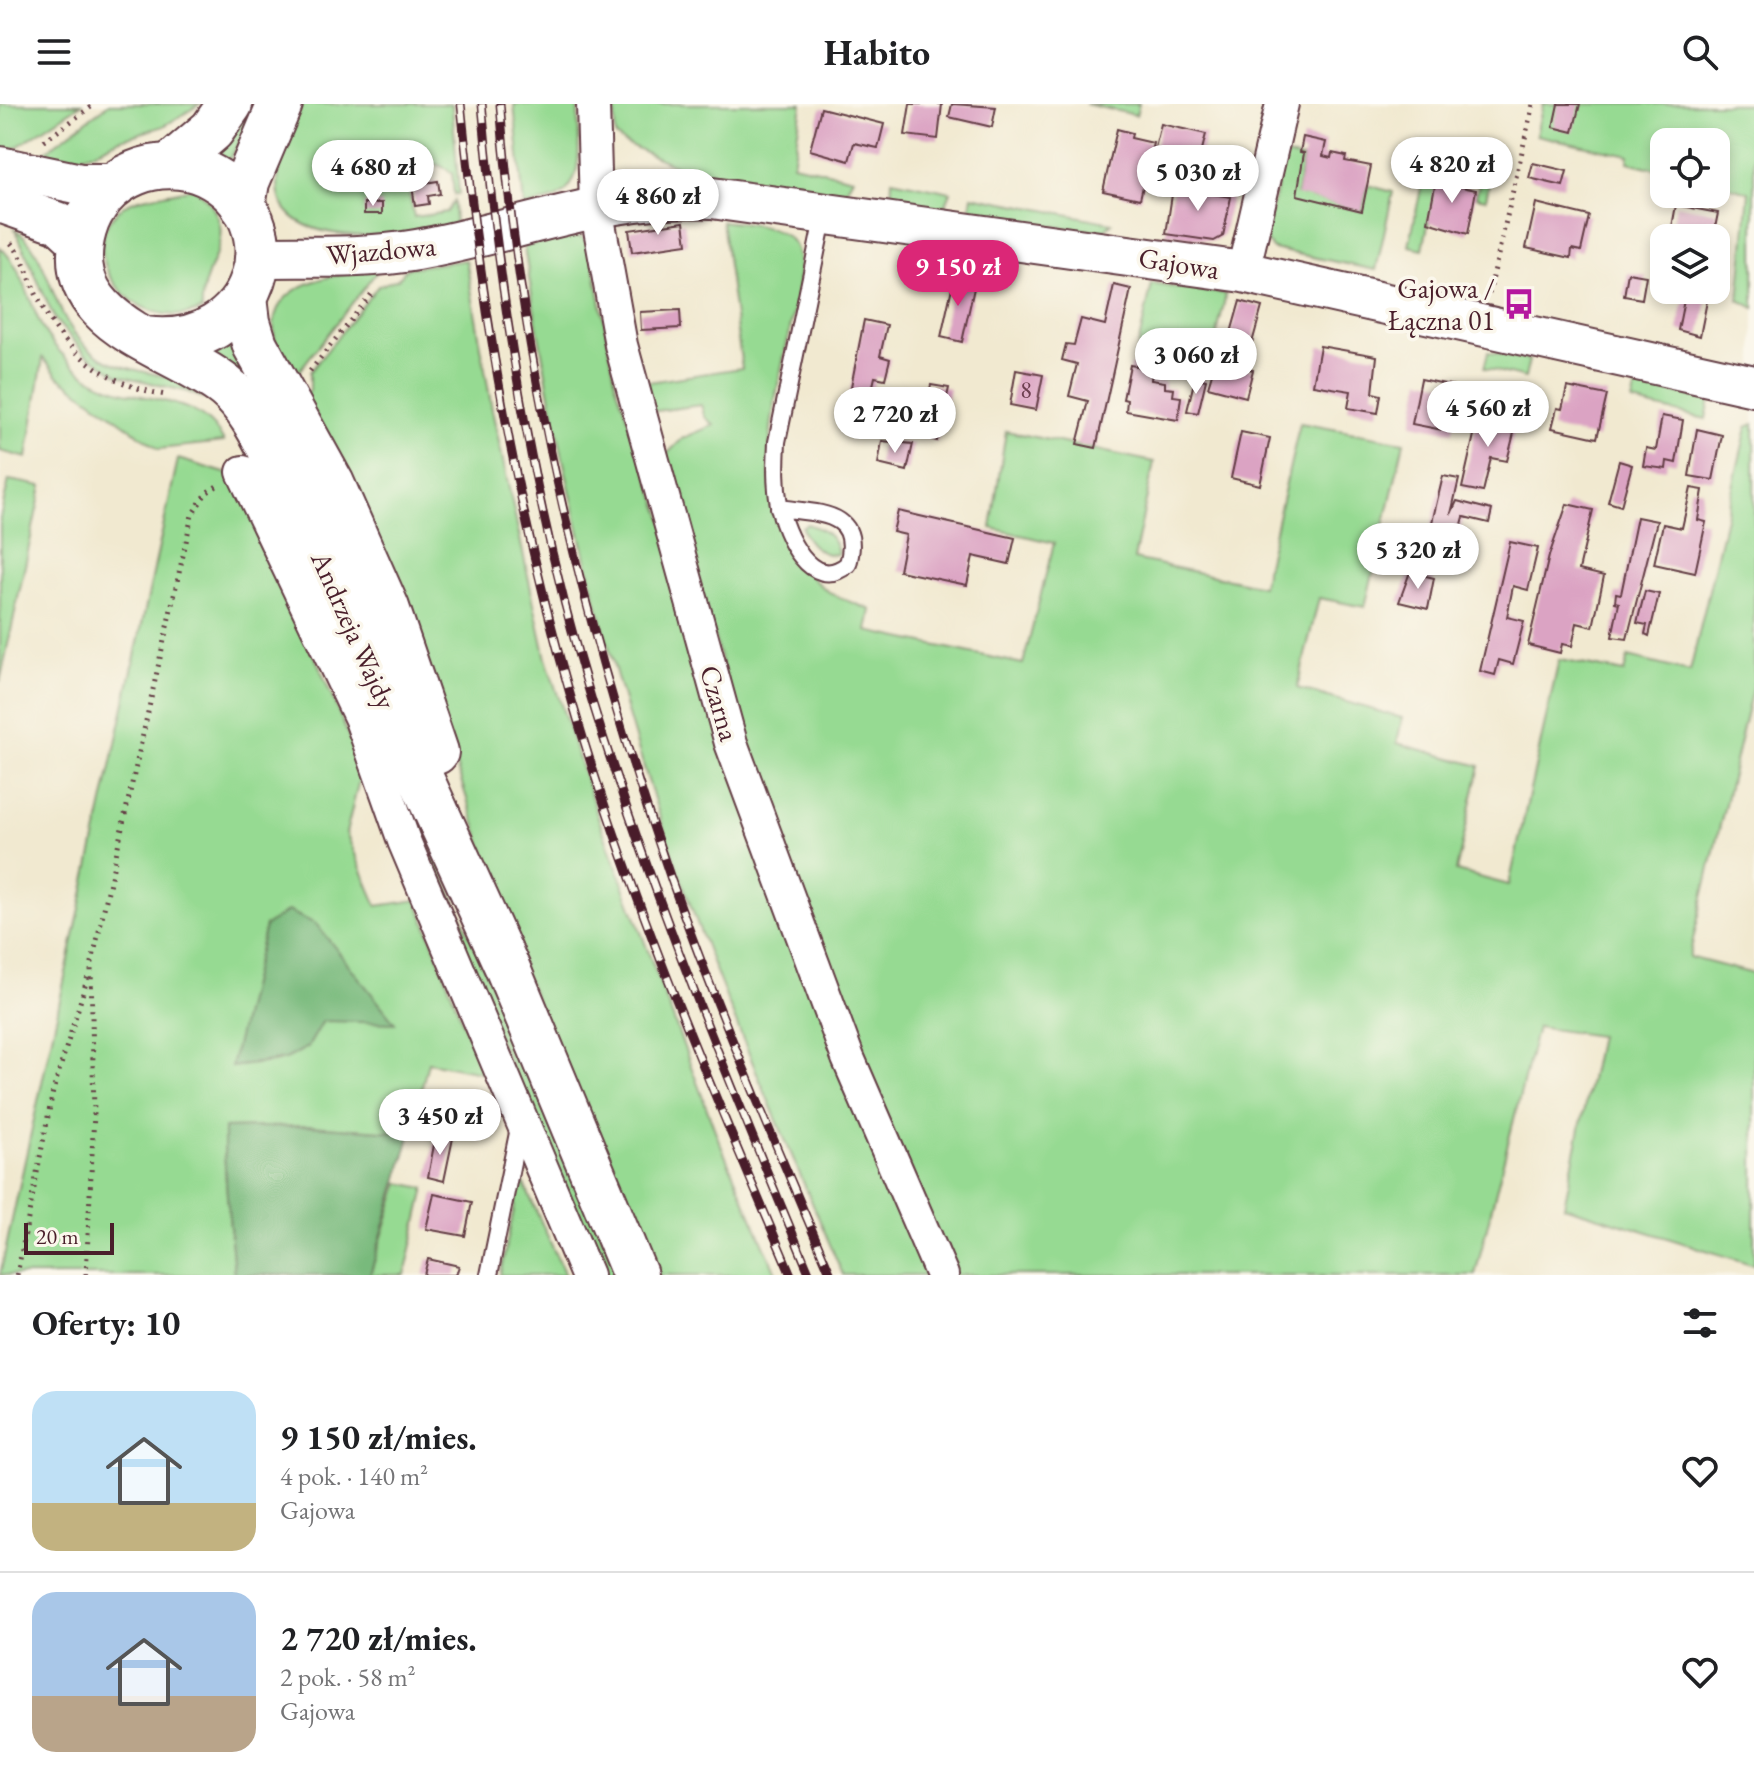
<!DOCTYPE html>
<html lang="pl">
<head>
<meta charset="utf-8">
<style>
	body { margin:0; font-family:"EB Garamond",serif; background:#f2f2f2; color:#202124; height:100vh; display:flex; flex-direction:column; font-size:30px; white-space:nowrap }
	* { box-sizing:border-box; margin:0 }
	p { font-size:26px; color:#757577 }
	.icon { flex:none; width:44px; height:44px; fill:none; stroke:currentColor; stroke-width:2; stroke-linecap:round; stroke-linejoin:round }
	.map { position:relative; height:1171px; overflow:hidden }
	.sheet { display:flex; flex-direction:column; background:#fff; flex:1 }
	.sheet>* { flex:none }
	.controls { position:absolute; left:1650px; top:24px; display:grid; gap:16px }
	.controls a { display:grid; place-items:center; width:80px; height:80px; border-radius:16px; background:#fff; box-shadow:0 4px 12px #0003; font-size:40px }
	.scale { position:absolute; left:24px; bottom:20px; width:90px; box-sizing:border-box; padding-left:8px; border:4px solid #4a1f2b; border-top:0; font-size:22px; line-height:28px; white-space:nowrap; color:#4a1f2b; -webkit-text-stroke:6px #fbf7ec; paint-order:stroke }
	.price { position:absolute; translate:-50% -68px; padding:0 18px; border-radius:28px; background:#fff; color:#222; font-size:26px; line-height:52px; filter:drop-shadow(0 2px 4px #0008) }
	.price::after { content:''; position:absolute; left:50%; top:48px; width:24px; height:18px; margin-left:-12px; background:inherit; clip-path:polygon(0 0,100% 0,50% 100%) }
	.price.selected { background:#db2777; color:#fff }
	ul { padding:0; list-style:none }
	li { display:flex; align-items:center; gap:24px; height:200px; padding:0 32px }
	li+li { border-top:2px solid #e0e0e0 }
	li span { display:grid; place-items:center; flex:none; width:224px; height:160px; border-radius:24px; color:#555 }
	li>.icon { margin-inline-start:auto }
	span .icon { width:96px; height:96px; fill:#fffc; stroke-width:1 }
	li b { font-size:34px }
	h2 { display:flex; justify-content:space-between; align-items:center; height:96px; padding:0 32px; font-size:34px }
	header { display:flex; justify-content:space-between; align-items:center; height:104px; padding:0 32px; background:#fff; font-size:36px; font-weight:700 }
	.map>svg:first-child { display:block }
</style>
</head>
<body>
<header><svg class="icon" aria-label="menu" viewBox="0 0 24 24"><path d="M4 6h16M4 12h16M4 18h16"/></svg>Habito<svg class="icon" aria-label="search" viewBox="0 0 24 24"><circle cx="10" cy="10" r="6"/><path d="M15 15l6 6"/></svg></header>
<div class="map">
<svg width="1754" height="1171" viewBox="0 0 1754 1171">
	<rect width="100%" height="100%" fill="#fbf7ec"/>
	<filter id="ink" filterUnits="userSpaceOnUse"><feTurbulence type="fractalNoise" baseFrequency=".0125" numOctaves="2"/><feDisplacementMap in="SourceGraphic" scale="16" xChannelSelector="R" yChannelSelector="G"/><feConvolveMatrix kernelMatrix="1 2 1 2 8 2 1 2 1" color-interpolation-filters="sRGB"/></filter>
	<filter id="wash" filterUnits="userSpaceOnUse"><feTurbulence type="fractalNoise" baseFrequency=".006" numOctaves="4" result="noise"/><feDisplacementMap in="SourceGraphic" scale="32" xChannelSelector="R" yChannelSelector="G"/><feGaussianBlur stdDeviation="1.8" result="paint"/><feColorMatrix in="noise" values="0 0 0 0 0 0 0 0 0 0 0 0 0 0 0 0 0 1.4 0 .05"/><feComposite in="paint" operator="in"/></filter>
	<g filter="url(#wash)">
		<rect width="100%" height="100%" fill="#f1e9d0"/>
		<g fill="#96da92" stroke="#707c5e" stroke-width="2" fill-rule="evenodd">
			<polygon points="0,0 81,0 14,45 0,44"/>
			<polygon points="109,0 200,0 164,22 118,36 92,49 60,58 35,55"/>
			<polygon points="249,0 261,0 227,59 219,52"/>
			<path d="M 297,0 L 452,0 L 459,90 L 454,91 L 452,69 C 437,56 423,59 404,64 L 414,113 L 447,108 L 454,97 L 455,123 C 414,130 302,147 281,97 C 271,74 289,23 297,0 Z"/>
			<path d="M 514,0 L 578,0 C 577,24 585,69 566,87 C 556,97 537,99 524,103 Z"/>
			<polygon points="615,0 802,0 793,60 853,74 841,95 704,75 623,38 615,31"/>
			<polygon points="1085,0 1139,0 1136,11"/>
			<polygon points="1543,0 1754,0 1754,204 1739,196 1749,88 1716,79 1716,38 1664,38 1664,67 1628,58 1629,51 1536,31"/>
			<polygon points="1430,41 1451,45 1449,58 1441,58 1423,145 1409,142"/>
			<polygon points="1463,47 1494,54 1486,95 1476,93 1482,65 1460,60"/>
			<polygon points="1284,51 1303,55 1297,90 1362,107 1367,81 1393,88 1376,166 1273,145 1265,135"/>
			<polygon points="892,76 951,88 946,100 933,109 902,104 891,97"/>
			<path d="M 194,83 C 251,133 198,156 202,206 C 133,232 71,149 119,106 C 137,89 171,92 194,83 Z"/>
			<polygon points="972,92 1112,119 1102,128 1001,116 997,109 970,104"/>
			<path d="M 722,117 C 743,120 769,120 787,133 C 840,171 694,386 826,486 C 839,495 857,500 871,506 L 867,527 L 1023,560 L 1054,439 L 991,424 L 1006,327 L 1154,358 L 1134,455 L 1262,482 L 1300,319 L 1404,338 L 1365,503 L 1319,494 L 1297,584 L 1402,614 L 1397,639 L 1480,662 L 1456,767 L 1509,781 L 1559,556 L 1624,568 L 1628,553 L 1690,568 L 1747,323 L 1754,320 L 1754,577 L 1689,853 L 1754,870 L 1754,1161 L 1564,1102 L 1599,932 L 1537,923 L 1475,1171 L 954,1171 L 879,997 L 745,643 L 664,353 L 683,334 L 714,321 L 705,313 L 701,301 L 648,308 L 648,278 L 742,264 Z"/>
			<path d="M 15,125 C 49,146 49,205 82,238 C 107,264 140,266 172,274 C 184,278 197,290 208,296 L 188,288 L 119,271 L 85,249 L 55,216 Z"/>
			<path d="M 563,131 L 581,133 L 590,140 L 616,281 L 928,1171 L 843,1171 C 789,1044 732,916 685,786 C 610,576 558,362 524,143 Z"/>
			<path d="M 0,143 C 22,163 27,192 40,219 C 49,238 67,257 84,270 C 132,304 195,283 224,338 L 159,345 L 59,273 L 43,254 L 27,354 L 0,347 Z"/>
			<polygon points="466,156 492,306 546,555 599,716 719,1037 777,1171 653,1171 522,863 414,533 302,292 310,287 310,268 378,182 398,175 407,164"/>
			<path d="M 379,165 L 291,277 C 281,263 278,252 275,236 C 263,176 337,171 379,165 Z"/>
			<polygon points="1152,180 1226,190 1208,270 1135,255"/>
			<polygon points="224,234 266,295 198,246"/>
			<polygon points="1488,248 1529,256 1525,274 1484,264"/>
			<polygon points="1636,281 1710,296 1706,315 1632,298"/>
			<polygon points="249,329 619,1171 600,1171 252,360 243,337"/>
			<path d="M 178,355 L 228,370 L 247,391 L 362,664 L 346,729 L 377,802 L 417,796 L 467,930 L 485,969 L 428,958 L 411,1029 L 309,1022 L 224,1024 C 223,1074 231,1121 234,1171 L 0,1171 ZM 265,822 L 323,916 C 297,963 281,956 232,963 Z"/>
			<polygon points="9,376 42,382 0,578 0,414"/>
			<path d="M 807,420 C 823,425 835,432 838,450 C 822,453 806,439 802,423 Z"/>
			<polygon points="521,1073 565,1171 500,1171"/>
			<polygon points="399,1079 425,1084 405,1171 370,1171"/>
		</g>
		<g fill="#78ba7c" stroke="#616c54" stroke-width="2">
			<polygon points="288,807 316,820 395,919 323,917 308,943 286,955 231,963 265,822"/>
			<path d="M 309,1022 L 411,1029 L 370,1171 L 234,1171 C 231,1121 223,1074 224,1024 Z"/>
		</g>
		<g id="blocks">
			<g fill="#dba3c3">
				<polygon points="910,0 942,0 938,35 905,31"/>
				<polygon points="952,0 996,3 992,23 949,13"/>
				<polygon points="1558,0 1580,0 1573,28 1553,23"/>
				<polygon points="821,4 884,20 878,44 854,39 849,57 810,46"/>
				<polygon points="1161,20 1206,30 1199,58 1154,48"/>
				<polygon points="1117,25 1132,29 1131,34 1153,39 1140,95 1103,87"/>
				<polygon points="1303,33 1326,38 1323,52 1331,54 1332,49 1346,52 1345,57 1371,62 1362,107 1297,91 1304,49 1300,48"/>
				<polygon points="1533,59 1567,67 1563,82 1529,74"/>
				<polygon points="1437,71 1458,75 1457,82 1476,86 1468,130 1428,118"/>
				<polygon points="1189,76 1207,78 1206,89 1231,93 1223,132 1214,137 1166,130 1173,84 1188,86"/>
				<polygon points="438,77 440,90 428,92 429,100 415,102 412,81"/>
				<rect x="364" y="99" width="18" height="11"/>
				<polygon points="1536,99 1589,112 1581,147 1572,145 1571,154 1526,144"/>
				<polygon points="1676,101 1718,109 1713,134 1670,134"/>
				<polygon points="684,118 687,140 632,148 629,126"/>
				<polygon points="1628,169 1646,172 1642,195 1624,192"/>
				<polygon points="955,170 976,175 962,238 941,233"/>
				<polygon points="1114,181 1131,185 1096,344 1077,340 1088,297 1069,292 1077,260 1062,256 1066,240 1074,241 1081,215 1105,221"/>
				<polygon points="1686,186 1709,187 1700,232 1678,226"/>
				<polygon points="1240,197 1262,203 1245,264 1253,266 1246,293 1208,283 1216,256 1223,257"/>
				<polygon points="680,206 681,224 641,226 640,208"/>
				<polygon points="864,216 887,221 880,252 890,255 885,275 875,273 868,303 848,298"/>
				<polygon points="1320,242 1377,252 1373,289 1381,291 1378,309 1348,304 1351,287 1313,281"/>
				<polygon points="1130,261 1152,265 1151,276 1165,278 1165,284 1174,285 1173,292 1181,293 1178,316 1126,307 1127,296 1123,295"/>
				<polygon points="1016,266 1043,271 1036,306 1010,301"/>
				<polygon points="1195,274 1206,276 1198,309 1187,307"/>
				<polygon points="1421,275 1469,285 1465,306 1457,304 1453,328 1412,320"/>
				<polygon points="931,281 949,284 937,337 919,332"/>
				<polygon points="1567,283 1607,291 1597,334 1552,324 1557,304 1562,305"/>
				<polygon points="1479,309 1517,317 1507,357 1491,354 1483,388 1462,384"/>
				<polygon points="1662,312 1683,316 1676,359 1667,357 1666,365 1643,362 1646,344 1656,346"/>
				<polygon points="1697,325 1722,331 1713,376 1689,372"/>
				<polygon points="1241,328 1270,334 1260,381 1231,374"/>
				<polygon points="882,337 913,340 907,367 878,360"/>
				<polygon points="1619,357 1632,361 1621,402 1608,398"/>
				<polygon points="1443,372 1459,375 1451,410 1457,397 1492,406 1489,419 1464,413 1461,424 1448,421 1446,431 1430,427"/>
				<polygon points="1691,384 1703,386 1698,416 1706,418 1695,469 1654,460 1663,420 1682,424"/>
				<polygon points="1567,400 1593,406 1579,466 1604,472 1593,523 1577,519 1572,542 1562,540 1560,549 1528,541 1549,452"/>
				<polygon points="898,407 1015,434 1009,460 973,452 967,481 899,467 906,431 893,428"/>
				<polygon points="1637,413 1657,417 1627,535 1612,533 1619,499 1615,498 1616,489 1621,490"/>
				<polygon points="1510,438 1538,444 1528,486 1513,482 1507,513 1524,517 1513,560 1499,556 1495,571 1480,567"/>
				<polygon points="1410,468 1434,474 1428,505 1399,498"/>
				<polygon points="1645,487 1659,490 1649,532 1645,530 1647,521 1637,519"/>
				<polygon points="436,1030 453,1034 444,1077 428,1073"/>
				<polygon points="434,1090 472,1098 465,1132 426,1125"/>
				<polygon points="428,1155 459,1162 456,1171 424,1171"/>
			</g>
		</g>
	</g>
	<g filter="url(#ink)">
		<use href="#blocks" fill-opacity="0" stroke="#633d44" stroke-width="2"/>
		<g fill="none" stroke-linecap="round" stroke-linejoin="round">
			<defs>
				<g id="service">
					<path d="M 779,404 C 818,410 863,406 848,460 C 811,491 784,429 779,401 C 775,379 776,359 777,338 L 824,110"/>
					<polyline points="489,1171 519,1024"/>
				</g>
				<g id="minor">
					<polyline points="593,0 596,103 621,241 731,639 848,954 942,1171"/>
					<polyline points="1243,168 1282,0"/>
					<polyline points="243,368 360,613 404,737 587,1171"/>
				</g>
				<g id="tertiary">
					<polyline points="0,63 81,80 116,80"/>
					<polyline points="0,98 59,119 81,139"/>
					<path d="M 258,153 C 310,152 365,155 417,146 C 516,129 611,87 712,94 L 1243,168 L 1754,282"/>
				</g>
				<g id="secondary">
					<polyline points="170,62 212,26 230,0"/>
					<polyline points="243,102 247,78 280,0"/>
					<polyline points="245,193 248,218 255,241 332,380 387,504 436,648"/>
					<path d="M 145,235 C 258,251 299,115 206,70 C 184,60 157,60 135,69 C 110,79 91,101 84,126 C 57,221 172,239 226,283 C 249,302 263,332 277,358 L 507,863 L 635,1171"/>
				</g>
			</defs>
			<use href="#service" stroke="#633d44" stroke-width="20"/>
			<use href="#minor" stroke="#633d44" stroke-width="36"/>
			<use href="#tertiary" stroke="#633d44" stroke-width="44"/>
			<use href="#secondary" stroke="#633d44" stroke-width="48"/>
			<g stroke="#633d44" stroke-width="5" stroke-dasharray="2 6" stroke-linecap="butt">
				<polyline points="44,37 95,0"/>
				<path d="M 11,139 C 25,155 29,175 38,194 C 63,248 107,281 166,291"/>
				<polyline points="1489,190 1533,0"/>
				<polyline points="310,267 374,187"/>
				<polyline points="17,1171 53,987 89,869"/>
				<polyline points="86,1171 94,1010 91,863 192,411 206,389 217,382"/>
			</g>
			<use href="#service" stroke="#fff" stroke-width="16"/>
			<use href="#minor" stroke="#fff" stroke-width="32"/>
			<use href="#tertiary" stroke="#fff" stroke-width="40"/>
			<use href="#secondary" stroke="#fff" stroke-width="44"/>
			<defs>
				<g id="rail">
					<path d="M 461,0 C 481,203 515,401 572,597 C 629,794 711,983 791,1171"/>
					<path d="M 482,0 C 500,202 533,403 592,597 C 652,793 731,982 810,1171"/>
					<path d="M 500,0 C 521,267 584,526 672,778 C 719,911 776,1041 831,1171"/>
				</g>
			</defs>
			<use href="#rail" stroke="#4a1f2b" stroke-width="9"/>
			<use href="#rail" stroke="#fbf7ec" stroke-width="6" stroke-dasharray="18" stroke-linecap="butt"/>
		</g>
	</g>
	<defs>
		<symbol id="bus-bare" viewBox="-9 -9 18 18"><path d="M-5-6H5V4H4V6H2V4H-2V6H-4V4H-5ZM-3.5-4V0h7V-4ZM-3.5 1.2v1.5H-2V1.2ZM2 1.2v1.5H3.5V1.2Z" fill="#b5179e" stroke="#fbf7ec" stroke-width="2.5" paint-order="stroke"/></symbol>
	</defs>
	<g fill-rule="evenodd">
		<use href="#bus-bare" x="1497" y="178" width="44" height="44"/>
	</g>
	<g text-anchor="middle" stroke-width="7" stroke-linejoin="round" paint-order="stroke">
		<g font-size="24" fill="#6e4051">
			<text x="1026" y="294">8</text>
		</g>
		<g font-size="28" fill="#4a1f2b" stroke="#fbf7ec">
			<text transform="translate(381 146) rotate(-5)" y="10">Wjazdowa</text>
			<text transform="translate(1179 159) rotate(9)" y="10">Gajowa</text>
			<text transform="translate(354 526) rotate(66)" y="10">Andrzeja Wajdy</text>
			<text transform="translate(720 599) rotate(74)" y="10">Czarna</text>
		</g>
		<g font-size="28" fill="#4a1f2b" stroke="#fbf7ec" text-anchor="end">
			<text x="1495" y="194">Gajowa /<tspan x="1495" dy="32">Łączna 01</tspan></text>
		</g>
	</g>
</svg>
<div class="controls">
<a><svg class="icon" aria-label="locate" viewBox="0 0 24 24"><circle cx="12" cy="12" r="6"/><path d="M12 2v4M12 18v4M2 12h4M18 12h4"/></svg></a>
<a><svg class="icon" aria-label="layers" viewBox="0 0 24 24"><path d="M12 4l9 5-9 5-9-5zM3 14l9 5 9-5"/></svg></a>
</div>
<div class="scale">20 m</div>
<b class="price" style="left:1452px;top:101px">4 820 zł</b>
<b class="price" style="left:373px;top:104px">4 680 zł</b>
<b class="price" style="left:1198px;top:109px">5 030 zł</b>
<b class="price" style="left:658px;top:133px">4 860 zł</b>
<b class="price selected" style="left:958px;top:204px">9 150 zł</b>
<b class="price" style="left:1196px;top:292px">3 060 zł</b>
<b class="price" style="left:1488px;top:345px">4 560 zł</b>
<b class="price" style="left:895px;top:351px">2 720 zł</b>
<b class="price" style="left:1418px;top:487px">5 320 zł</b>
<b class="price" style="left:440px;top:1053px">3 450 zł</b>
</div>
<section class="sheet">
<h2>Oferty: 10<svg class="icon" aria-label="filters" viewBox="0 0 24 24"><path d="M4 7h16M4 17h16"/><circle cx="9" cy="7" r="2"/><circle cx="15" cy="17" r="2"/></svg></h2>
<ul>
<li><span style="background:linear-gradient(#bfe0f5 70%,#c2b280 0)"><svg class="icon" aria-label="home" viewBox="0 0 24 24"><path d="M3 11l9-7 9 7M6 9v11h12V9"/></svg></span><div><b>9 150 zł/mies.</b><p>4 pok. · 140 m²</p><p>Gajowa</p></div><svg class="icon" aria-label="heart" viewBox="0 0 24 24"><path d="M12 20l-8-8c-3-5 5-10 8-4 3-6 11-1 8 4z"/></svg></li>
<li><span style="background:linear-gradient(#a9c7e8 65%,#b9a48a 0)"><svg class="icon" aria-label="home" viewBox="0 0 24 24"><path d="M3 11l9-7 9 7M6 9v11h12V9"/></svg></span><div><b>2 720 zł/mies.</b><p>2 pok. · 58 m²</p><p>Gajowa</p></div><svg class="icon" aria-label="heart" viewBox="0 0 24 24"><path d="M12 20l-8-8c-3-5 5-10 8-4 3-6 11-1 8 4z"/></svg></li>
</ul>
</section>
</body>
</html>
